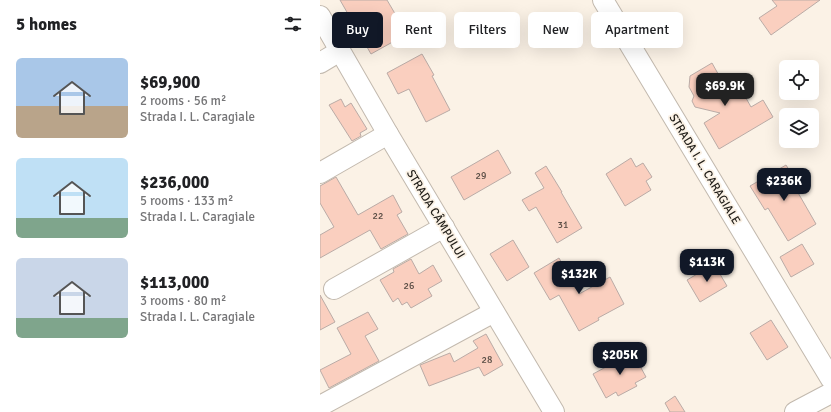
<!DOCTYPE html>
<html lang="en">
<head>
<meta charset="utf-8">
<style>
	body { margin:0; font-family:Signika,sans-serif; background:#f6f6f6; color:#202124; height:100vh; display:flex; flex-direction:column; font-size:15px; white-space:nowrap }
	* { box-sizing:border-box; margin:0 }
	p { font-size:13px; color:#757577 }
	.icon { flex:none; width:22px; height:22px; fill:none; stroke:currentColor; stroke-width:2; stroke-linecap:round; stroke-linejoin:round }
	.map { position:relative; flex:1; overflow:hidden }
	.sheet { display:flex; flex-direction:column; background:#fff; width:320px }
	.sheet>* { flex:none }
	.top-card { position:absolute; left:12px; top:12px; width:380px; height:36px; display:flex; gap:8px }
	.tools { position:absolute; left:459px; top:60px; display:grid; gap:8px }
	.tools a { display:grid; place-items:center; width:40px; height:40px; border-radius:6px; background:#fff; box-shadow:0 4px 16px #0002; font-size:20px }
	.price { position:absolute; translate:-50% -34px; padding:0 9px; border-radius:8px; background:#111827; color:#fff; font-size:13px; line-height:26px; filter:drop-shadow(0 1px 2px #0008) }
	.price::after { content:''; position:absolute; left:50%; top:24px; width:12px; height:9px; margin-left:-6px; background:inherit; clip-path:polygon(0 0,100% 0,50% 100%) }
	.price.selected { background:#222; color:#fff }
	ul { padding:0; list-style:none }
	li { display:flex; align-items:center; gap:12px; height:100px; padding:0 16px }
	li span { display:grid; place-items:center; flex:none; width:112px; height:80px; border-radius:6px; color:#555 }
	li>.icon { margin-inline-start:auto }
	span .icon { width:48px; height:48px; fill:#fffc; stroke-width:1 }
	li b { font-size:17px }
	h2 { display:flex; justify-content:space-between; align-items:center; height:48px; padding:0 16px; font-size:17px }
	.tag { padding:0 14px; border-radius:6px; background:#fff; box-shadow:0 4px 16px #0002; font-size:14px; line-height:36px }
	.tag.selected { background:#111827; color:#fff }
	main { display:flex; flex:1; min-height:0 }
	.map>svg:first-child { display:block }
</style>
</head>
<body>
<main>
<section class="sheet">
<h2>5 homes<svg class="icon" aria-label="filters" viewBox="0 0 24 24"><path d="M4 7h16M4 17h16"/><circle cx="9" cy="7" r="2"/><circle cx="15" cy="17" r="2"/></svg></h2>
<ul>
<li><span style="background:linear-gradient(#a9c7e8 60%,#b9a48a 0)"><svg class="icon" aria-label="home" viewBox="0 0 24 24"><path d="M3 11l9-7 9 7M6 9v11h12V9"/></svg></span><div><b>$69,900</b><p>2 rooms · 56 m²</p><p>Strada I. L. Caragiale</p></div></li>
<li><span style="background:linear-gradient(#bfe0f5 75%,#7fa58c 0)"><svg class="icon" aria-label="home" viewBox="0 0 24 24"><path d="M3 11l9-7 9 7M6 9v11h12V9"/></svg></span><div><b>$236,000</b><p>5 rooms · 133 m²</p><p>Strada I. L. Caragiale</p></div></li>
<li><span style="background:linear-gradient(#c9d6e8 75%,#7fa58c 0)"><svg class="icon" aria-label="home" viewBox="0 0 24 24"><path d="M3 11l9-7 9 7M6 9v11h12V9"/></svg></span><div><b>$113,000</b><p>3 rooms · 80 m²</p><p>Strada I. L. Caragiale</p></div></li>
</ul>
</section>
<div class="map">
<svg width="511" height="412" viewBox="0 0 511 412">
	<rect width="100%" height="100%" fill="#fbf2e6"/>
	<g fill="#facfbf" stroke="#baaba6">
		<polygon points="20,0 67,0 87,34 51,54"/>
		<polygon points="452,0 500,0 451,35 439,18 457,6"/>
		<polygon points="102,54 114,75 112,76 130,110 106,122 89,89 78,94 67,73"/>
		<polygon points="392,63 411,97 422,91 431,107 443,100 453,117 399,149 384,123 400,113 375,107 372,101 374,96 369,87 370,76"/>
		<polygon points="21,99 25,107 31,103 47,129 40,133 41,136 32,141 9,105"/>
		<polygon points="178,150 191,173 144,200 131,177"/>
		<polygon points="311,158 316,167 323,163 332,177 326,181 331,190 305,206 286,174"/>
		<polygon points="466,165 481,189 477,191 496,224 468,241 448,208 445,210 430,186"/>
		<polygon points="226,166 242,192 241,192 262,228 237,243 216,207 209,211 202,200 224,188 215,173"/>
		<polygon points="16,177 38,215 73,195 82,212 77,215 88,234 61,249 50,230 0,258 0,235 14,227 0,203 0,186"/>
		<polygon points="193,240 209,267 187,281 170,254"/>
		<polygon points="482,244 494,264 471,277 460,257"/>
		<polygon points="239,258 259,294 290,277 304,304 278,318 279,320 259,331 239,295 230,300 214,273"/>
		<polygon points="91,259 99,274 113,265 122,281 108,289 112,296 91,308 87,302 82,305 78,298 73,302 60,280 74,272 73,269"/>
		<polygon points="394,264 407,286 380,302 367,280"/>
		<polygon points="0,295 15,322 0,330"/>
		<polygon points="48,312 58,329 45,336 59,361 9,388 0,370 31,354 17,328"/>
		<polygon points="451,320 468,347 447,360 430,333"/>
		<polygon points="166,334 183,365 164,376 159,367 109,386 100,365 130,353 134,362 158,348 153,341"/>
		<polygon points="308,355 309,358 314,355 326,377 315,383 317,386 298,396 296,392 286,398 273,374"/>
		<polygon points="355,396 365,412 350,412 345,403"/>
	</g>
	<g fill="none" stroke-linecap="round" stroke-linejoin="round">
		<defs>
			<g id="street">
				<polyline points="283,0 511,379"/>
				<polyline points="0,16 68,134 234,412"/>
				<polyline points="0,63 20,51"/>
				<polyline points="0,173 68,134"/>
				<polyline points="14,289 124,227"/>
				<polyline points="0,406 174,312"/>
				<polyline points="475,412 511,393"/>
			</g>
		</defs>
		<use href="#street" stroke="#c2b9ae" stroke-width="22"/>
		<use href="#street" stroke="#fff" stroke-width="20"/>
	</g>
	<g text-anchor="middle" stroke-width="3.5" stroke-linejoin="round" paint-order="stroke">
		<g font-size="10" fill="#564a42">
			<text x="161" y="179">29</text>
			<text x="58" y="219">22</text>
			<text x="243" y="228">31</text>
			<text x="89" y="289">26</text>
			<text x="167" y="363">28</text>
		</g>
		<g font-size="12" fill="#201d18" stroke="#fbf2e6">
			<text transform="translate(385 169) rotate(59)" y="4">STRADA I. L. CARAGIALE</text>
			<text transform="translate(116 214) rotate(59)" y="4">STRADA CÂMPULUI</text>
		</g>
	</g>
</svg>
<div class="tools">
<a><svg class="icon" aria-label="locate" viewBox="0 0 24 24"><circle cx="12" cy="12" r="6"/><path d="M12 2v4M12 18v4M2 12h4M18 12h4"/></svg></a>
<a><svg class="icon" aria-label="layers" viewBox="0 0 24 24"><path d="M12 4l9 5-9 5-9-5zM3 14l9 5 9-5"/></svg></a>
</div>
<b class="price selected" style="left:405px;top:107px">$69.9K</b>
<b class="price" style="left:464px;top:202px">$236K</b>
<b class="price" style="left:387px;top:283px">$113K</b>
<b class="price" style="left:259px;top:295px">$132K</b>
<b class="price" style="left:300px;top:376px">$205K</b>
<div class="top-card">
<a class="tag selected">Buy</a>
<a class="tag">Rent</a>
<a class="tag">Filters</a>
<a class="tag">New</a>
<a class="tag">Apartment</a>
</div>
</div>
</main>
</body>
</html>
